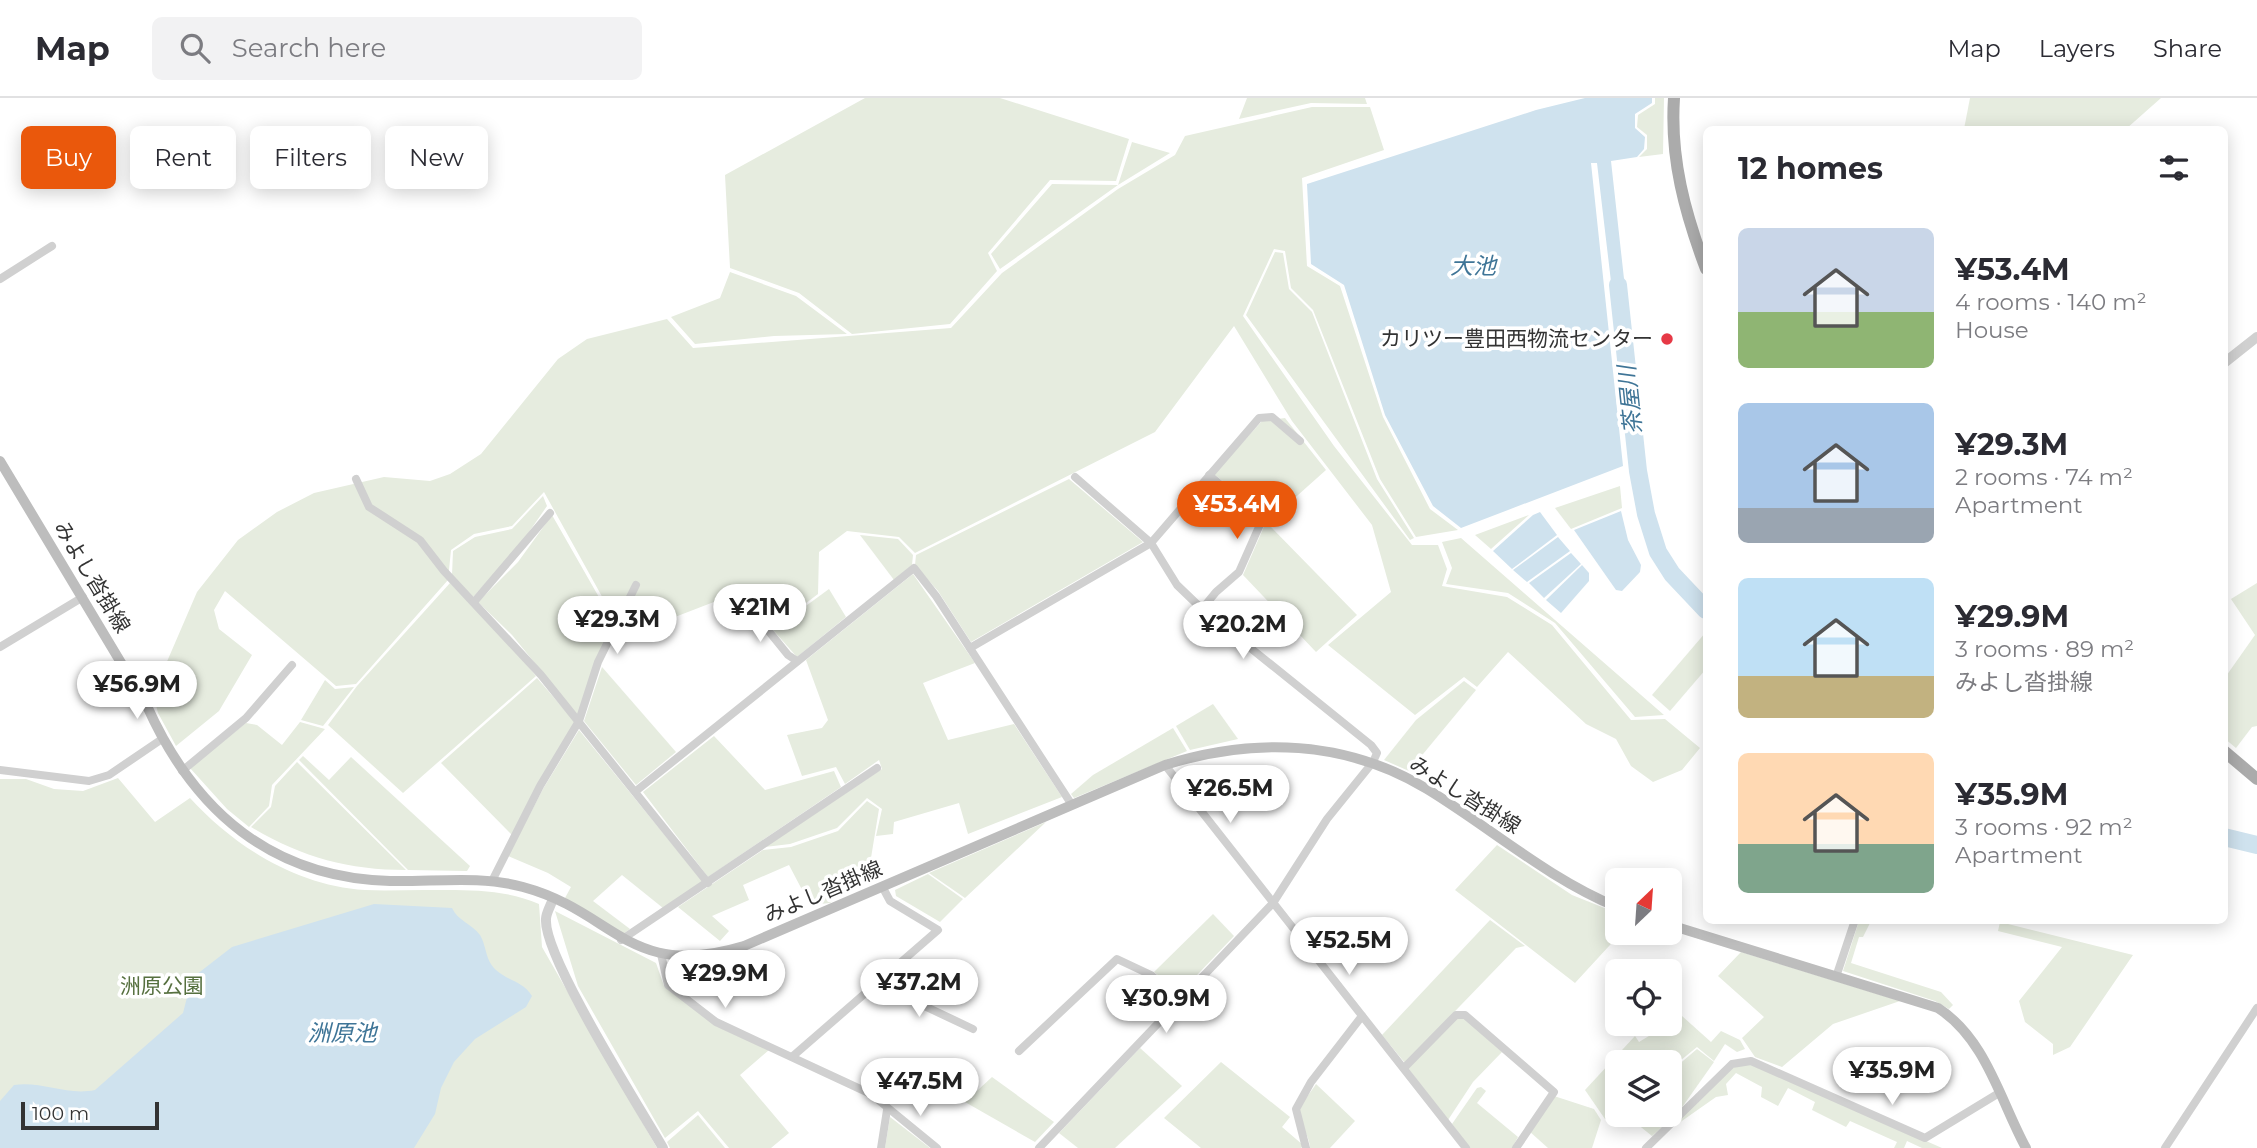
<!DOCTYPE html>
<html lang="en">
<head>
<meta charset="utf-8">
<style>
	body { margin:0; font-family:Montserrat,"Noto Sans JP",sans-serif; background:#f2f2f3; color:#2b2b33; height:100vh; display:flex; flex-direction:column; font-size:26px; white-space:nowrap }
	* { box-sizing:border-box; margin:0 }
	p { font-size:23px; color:#7c7c81 }
	.icon { flex:none; width:38px; height:38px; fill:none; stroke:currentColor; stroke-width:2; stroke-linecap:round; stroke-linejoin:round }
	.map { position:relative; flex:1; overflow:hidden }
	.drawer { position:absolute; left:1703px; top:28px; width:525px; height:798px; display:flex; flex-direction:column; background:#fff; border-radius:10px; box-shadow:0 4px 18px #0003 }
	.drawer>* { flex:none }
	.top-card { position:absolute; left:21px; top:28px; width:665px; height:63px; display:flex; gap:14px }
	.needle { width:46px; rotate:25deg }
	.fabs { position:absolute; left:1605px; top:770px; display:grid; gap:14px }
	.fabs a { display:grid; place-items:center; width:77px; height:77px; border-radius:10px; background:#fff; box-shadow:0 4px 18px #0003; font-size:35px }
	.scale { position:absolute; left:21px; bottom:18px; width:138px; box-sizing:border-box; padding-left:7px; border:4px solid #333; border-top:0; font-size:19px; line-height:24px; white-space:nowrap; color:#333; -webkit-text-stroke:5px #fff; paint-order:stroke }
	.price { position:absolute; translate:-50% -60px; padding:0 16px; border-radius:24px; background:#fff; color:#222; font-size:23px; line-height:46px; filter:drop-shadow(0 2px 4px #0008) }
	.price::after { content:''; position:absolute; left:50%; top:42px; width:21px; height:16px; margin-left:-10px; background:inherit; clip-path:polygon(0 0,100% 0,50% 100%) }
	.price.selected { background:#ea580c; color:#fff }
	ul { padding:0; list-style:none }
	li { display:flex; align-items:center; gap:21px; height:175px; padding:0 35px }
	li span { display:grid; place-items:center; flex:none; width:196px; height:140px; border-radius:10px; color:#555 }
	li>.icon { margin-inline-start:auto }
	span .icon { width:84px; height:84px; fill:#fffc; stroke-width:1 }
	li b { font-size:30px }
	h2 { display:flex; justify-content:space-between; align-items:center; height:84px; padding:0 35px; font-size:30px }
	.chip { padding:0 24px; border-radius:10px; background:#fff; box-shadow:0 4px 18px #0003; font-size:24px; line-height:63px }
	.chip.selected { background:#ea580c; color:#fff }
	header { display:flex; align-items:center; gap:42px; box-sizing:border-box; height:98px; padding:0 35px; background:#fff; border-bottom:2px solid #e1e1e2 }
	header strong { font-size:33px }
	nav { display:flex; gap:38px; margin-inline-start:auto; font-size:24px }
	.search { width:490px; height:63px; background:#f2f2f3; display:flex; align-items:center; gap:18px; box-sizing:border-box; padding:0 24px; border-radius:10px; color:#7c7c81; font-size:26px }
	.map>svg:first-child { display:block }
</style>
</head>
<body>
<header>
<strong>Map</strong>
<div class="search"><svg class="icon" aria-label="search" viewBox="0 0 24 24"><circle cx="10" cy="10" r="6"/><path d="M15 15l6 6"/></svg>Search here</div>
<nav><a>Map</a><a>Layers</a><a>Share</a></nav>
</header>
<div class="map">
<svg width="2257" height="1050" viewBox="0 0 2257 1050">
	<rect width="100%" height="100%" fill="#fff"/>
	<g fill="#e6ecdf">
		<polygon points="865,0 1000,0 1129,41 1116,83 1050,82 988,155 997,173 950,226 852,236 799,195 730,170 725,77"/>
		<polygon points="1247,0 1365,0 1367,6 1311,5 1239,21"/>
		<polygon points="1655,0 1664,0 1663,56 1639,59 1647,51 1647,37 1637,29 1638,17 1655,6"/>
		<polygon points="1970,0 2161,0 2126,31 1964,31"/>
		<polygon points="1312,9 1370,9 1384,52 1302,80 1307,168 1340,188 1383,319 1430,411 1458,432 1416,439 1380,381 1313,212 1291,190 1285,153 1274,151 1243,218 1334,348 1412,447 1438,447 1447,471 1442,488 1507,499 1552,527 1631,622 1665,621 1700,650 1682,672 1653,684 1631,668 1616,641 1586,626 1508,554 1477,589 1464,579 1415,617 1328,547 1391,494 1372,427 1292,323 1234,228 1155,334 915,455 899,439 847,433 819,454 818,496 773,530 746,499 719,502 675,519 646,501 615,522 544,394 512,428 474,436 451,452 448,482 356,586 336,588 225,493 214,512 219,531 252,557 219,613 176,648 158,615 153,596 197,494 238,442 277,414 314,395 384,379 430,383 450,376 481,356 558,261 587,241 667,221 693,250 951,230 1002,175 1118,91 1175,57 1185,38"/>
		<polygon points="1132,44 1170,55 1118,87 1000,171 991,156 1052,86 1118,87"/>
		<polygon points="1275,154 1283,155 1289,191 1312,214 1377,381 1414,440 1410,442 1246,217"/>
		<polygon points="730,174 796,198 847,236 774,238 695,246 671,219 720,200"/>
		<polygon points="1285,320 1326,372 1270,422 1214,376 1262,323"/>
		<polygon points="1069,381 1143,444 971,544 938,493 915,467 916,457"/>
		<polygon points="1620,388 1622,410 1571,431 1555,410"/>
		<polygon points="543,398 547,408 520,447 473,499 452,477 453,453 475,439 512,431"/>
		<polygon points="552,417 616,529 578,618 512,537 478,504 518,464"/>
		<polygon points="1529,417 1491,451 1475,437"/>
		<polygon points="1266,424 1357,517 1316,554 1243,477"/>
		<polygon points="860,437 898,441 913,457 912,467 894,482"/>
		<polygon points="1461,440 1664,617 1635,619 1555,525 1508,495 1446,486 1452,470 1442,444"/>
		<polygon points="913,476 975,565 923,585 948,642 1014,626 1062,699 968,736 959,705 894,724 893,736 876,738 882,711 867,700 837,730 790,746 765,749 882,671 879,662 845,686 836,669 802,678 787,637 822,630 828,622 806,562"/>
		<polygon points="450,485 505,541 536,578 403,695 328,627 357,588"/>
		<polygon points="2257,485 2257,628 2252,629 2236,650 2224,640 2224,581 2255,537 2231,501"/>
		<polygon points="829,491 846,519 797,559 773,532"/>
		<polygon points="1706,534 1706,571 1670,613 1652,597"/>
		<polygon points="602,569 676,654 636,687 584,623"/>
		<polygon points="537,580 575,624 512,737 441,665"/>
		<polygon points="325,582 335,591 354,589 323,628 301,622"/>
		<polygon points="1464,583 1476,592 1409,673 1384,662 1416,622"/>
		<polygon points="1213,606 1238,641 1190,652 1176,628"/>
		<polygon points="300,624 325,631 272,687 269,708 249,729 227,711 190,670 246,625 257,627 282,647"/>
		<polygon points="1173,630 1187,653 1074,700 1071,696 1093,677"/>
		<polygon points="579,632 703,784 663,810 622,777 593,803 630,831 622,837 565,800 571,789 548,775 508,758 543,691"/>
		<polygon points="714,638 765,692 834,673 841,689 708,779 643,694"/>
		<polygon points="303,658 329,682 351,659 470,768 467,773 408,772 299,662"/>
		<path d="M 297,664 L 406,772 C 348,772 301,759 251,729 L 271,709 L 275,688 Z"/>
		<path d="M 118,680 L 155,724 L 190,700 C 235,749 297,788 365,792 C 384,793 404,792 424,792 C 462,792 503,790 539,806 L 542,849 L 657,1050 L 0,1050 L 0,681 L 26,681 L 54,691 L 83,693 Z"/>
		<polygon points="867,703 879,711 870,766 830,805 810,807 789,767 743,787 749,802 712,818 729,833 720,843 678,809 763,752 791,749 838,733"/>
		<polygon points="1046,724 965,800 929,775"/>
		<polygon points="1497,747 1572,797 1617,815 1617,835 1621,835 1575,885 1455,792"/>
		<polygon points="928,776 963,801 940,824 896,798 895,792"/>
		<polygon points="555,813 656,865 664,888 716,928 769,952 740,977 789,1035 771,1050 729,1050 698,1013 665,1040 578,888"/>
		<polygon points="1213,816 1234,838 1180,895 1154,874"/>
		<polygon points="1490,822 1525,848 1516,850 1405,965 1382,937"/>
		<polygon points="1859,823 1871,823 1863,839 1859,839 1851,865 1941,894 1953,907 1949,911 1935,903 1843,873"/>
		<polygon points="2000,824 2133,857 2070,949 2053,957 2053,946 2025,924 2019,903 2062,849 1998,833"/>
		<polygon points="1741,854 1900,903 1833,926 1782,969 1755,959 1742,940 1764,919 1718,878"/>
		<polygon points="1682,918 1711,944 1721,933 1740,942 1745,951 1737,954 1725,946 1714,963 1697,949 1670,971 1670,964 1617,964 1617,1017 1621,1017 1605,1021 1585,992 1635,938 1639,944"/>
		<polygon points="1457,920 1464,920 1502,954 1473,984 1448,1022 1408,970"/>
		<polygon points="1140,950 1182,988 1115,1050 1078,1050 1059,1035"/>
		<polygon points="1697,951 1714,964 1678,1015 1652,1038 1626,1017 1670,1017 1670,974"/>
		<polygon points="1221,964 1290,1019 1282,1029 1303,1047 1301,1050 1201,1050 1164,1020"/>
		<polygon points="1751,966 1942,1050 1922,1050 1907,1043 1904,1050 1894,1050 1897,1044 1850,1023 1846,1029 1812,1012 1815,1004 1788,990 1778,1008 1761,999 1762,989 1736,975 1726,986 1728,997 1716,999 1679,1025 1677,1024 1733,969"/>
		<polygon points="992,979 1054,1024 1035,1044 965,1004"/>
		<path d="M 1316,986 L 1355,1023 L 1330,1050 L 1310,1050 C 1310,1037 1297,1024 1300,1011 C 1302,1003 1312,993 1316,986 Z"/>
		<polygon points="1481,989 1486,993 1477,1005 1518,1039 1512,1050 1470,1050 1452,1026 1477,990"/>
		<polygon points="1554,998 1594,1011 1601,1022 1592,1050 1548,1050 1529,1033"/>
		<polygon points="698,1017 725,1050 670,1050 667,1044"/>
		<polygon points="890,1019 930,1050 885,1050"/>
	</g>
	<g fill="#cfe2ee">
		<polygon points="1585,0 1652,0 1652,5 1635,16 1635,30 1645,39 1644,51 1637,59 1611,63 1627,208 1614,209 1597,65 1591,65 1623,368 1461,430 1433,408 1385,317 1344,187 1311,166 1307,86 1536,12"/>
		<polygon points="1621,413 1628,442 1641,467 1640,474 1622,493 1616,492 1574,432"/>
		<polygon points="1540,414 1557,437 1512,471 1493,453 1533,417"/>
		<polygon points="1558,439 1570,453 1527,484 1513,472"/>
		<polygon points="1571,455 1581,466 1544,500 1529,485"/>
		<polygon points="1582,467 1589,475 1589,483 1561,515 1546,502"/>
		<path d="M 374,806 L 452,810 C 458,823 472,826 480,837 C 487,849 485,862 496,872 C 508,883 523,883 532,898 L 526,909 L 475,941 L 454,964 L 441,990 L 435,1016 L 414,1050 L 0,1050 L 0,1003 L 14,987 C 42,983 67,998 95,992 L 183,915 L 192,880 L 232,849 Z"/>
	</g>
	<g fill="none" stroke-linecap="round" stroke-linejoin="round">
		<g stroke="#cfe2ee" stroke-width="18">
			<polyline points="1618,187 1638,373 1646,416 1658,454 1672,476 1706,512"/>
			<polyline points="2224,739 2257,747"/>
		</g>
		<g stroke="#d0d0d0" stroke-width="8">
			<polyline points="0,181 52,148"/>
			<polyline points="356,381 369,409 420,442 444,473 541,577 708,785"/>
			<polyline points="474,504 550,415"/>
			<polyline points="745,504 788,557 797,563"/>
			<polyline points="1202,511 1216,494 1239,474 1262,422 1209,377"/>
			<polyline points="0,549 83,499"/>
			<polyline points="970,550 1151,445 1259,320 1272,319 1300,343"/>
			<polyline points="1165,667 1466,1050"/>
			<polyline points="0,672 89,683 109,677 162,641"/>
			<polyline points="182,673 246,620 292,567"/>
			<polyline points="636,693 914,470 936,498 1072,707"/>
			<polyline points="492,783 540,688 579,623 598,564 636,487"/>
			<polyline points="621,842 877,670"/>
			<polyline points="661,856 668,887 716,924 871,996 937,1050"/>
			<polyline points="1837,876 1855,822"/>
			<polyline points="878,886 973,931"/>
			<polyline points="1019,953 1117,861 1151,877 1179,902"/>
			<polyline points="793,958 938,832 890,803 883,790"/>
			<polyline points="1404,970 1456,917 1465,917 1554,994 1516,1050"/>
			<polyline points="881,1050 887,1012"/>
			<polyline points="1039,1050 1273,805 1327,721 1373,664 1377,655 1371,647 1202,511 1177,487 1151,445 1075,379"/>
			<polyline points="1306,1050 1296,1011 1311,984 1362,918"/>
			<polyline points="1646,1050 1732,966 1751,963 1925,1040 1999,995"/>
			<polyline points="2165,1050 2257,910"/>
		</g>
		<g stroke="#d0d0d0" stroke-width="10">
			<polyline points="2224,265 2257,239"/>
			<path d="M 553,801 C 551,807 546,815 546,821 C 543,858 640,1010 663,1050"/>
		</g>
		<g stroke="#bdbdbd" stroke-width="10">
			<path d="M 0,363 L 147,608 C 194,713 272,780 390,783 C 434,784 480,777 523,789 C 616,814 628,883 744,848 L 1165,667 C 1254,639 1346,642 1427,691 C 1491,730 1547,780 1617,809"/>
			<path d="M 1670,827 L 1938,910 C 1986,941 2000,1002 2026,1050"/>
		</g>
		<g stroke="#ababab" stroke-width="12">
			<path d="M 1674,0 C 1670,61 1685,115 1706,171"/>
			<polyline points="2224,653 2257,681"/>
		</g>
	</g>
	<circle fill="#e63946" stroke="#fff" stroke-width="2.5" cx="1667" cy="241" r="7"/>
	<g text-anchor="middle" stroke-width="7" stroke-linejoin="round" paint-order="stroke">
		<g font-size="21" fill="#333" stroke="#fff" text-anchor="end">
			<text x="1653" y="248">カリツー豊田西物流センター</text>
		</g>
		<g font-size="21" fill="#333" stroke="#fff">
			<text transform="translate(92 479) rotate(59)" y="7">みよし沓掛線</text>
			<text transform="translate(1465 697) rotate(32)" y="7">みよし沓掛線</text>
			<text transform="translate(823 794) rotate(-23)" y="7">みよし沓掛線</text>
		</g>
		<g font-size="21" fill="#56703f" stroke="#fff">
			<text x="162" y="895">洲原公園</text>
		</g>
		<g font-size="23" font-style="italic" fill="#3f7597" stroke="#fff">
			<text x="1473" y="176">大池</text>
			<text transform="translate(1630 302) rotate(-96)" y="8">茶屋川</text>
			<text x="342" y="943">洲原池</text>
		</g>
	</g>
</svg>
<div class="fabs">
<a><svg class="needle" viewBox="-14 -14 28 28"><path d="M0-13l5 13h-10z" fill="#e53935"/><path d="M0 13l5-13h-10z" fill="#7c7c81"/></svg></a>
<a><svg class="icon" aria-label="locate" viewBox="0 0 24 24"><circle cx="12" cy="12" r="6"/><path d="M12 2v4M12 18v4M2 12h4M18 12h4"/></svg></a>
<a><svg class="icon" aria-label="layers" viewBox="0 0 24 24"><path d="M12 4l9 5-9 5-9-5zM3 14l9 5 9-5"/></svg></a>
</div>
<div class="scale">100 m</div>
<b class="price selected" style="left:1237px;top:443px">¥53.4M</b>
<b class="price" style="left:760px;top:546px">¥21M</b>
<b class="price" style="left:617px;top:558px">¥29.3M</b>
<b class="price" style="left:1243px;top:563px">¥20.2M</b>
<b class="price" style="left:137px;top:623px">¥56.9M</b>
<b class="price" style="left:1230px;top:727px">¥26.5M</b>
<b class="price" style="left:1349px;top:879px">¥52.5M</b>
<b class="price" style="left:725px;top:912px">¥29.9M</b>
<b class="price" style="left:919px;top:921px">¥37.2M</b>
<b class="price" style="left:1166px;top:937px">¥30.9M</b>
<b class="price" style="left:1892px;top:1009px">¥35.9M</b>
<b class="price" style="left:920px;top:1020px">¥47.5M</b>
<div class="top-card">
<a class="chip selected">Buy</a>
<a class="chip">Rent</a>
<a class="chip">Filters</a>
<a class="chip">New</a>
</div>
<section class="drawer">
<h2>12 homes<svg class="icon" aria-label="filters" viewBox="0 0 24 24"><path d="M4 7h16M4 17h16"/><circle cx="9" cy="7" r="2"/><circle cx="15" cy="17" r="2"/></svg></h2>
<ul>
<li><span style="background:linear-gradient(#c9d6e8 60%,#8fb573 0)"><svg class="icon" aria-label="home" viewBox="0 0 24 24"><path d="M3 11l9-7 9 7M6 9v11h12V9"/></svg></span><div><b>¥53.4M</b><p>4 rooms · 140 m²</p><p>House</p></div></li>
<li><span style="background:linear-gradient(#a9c7e8 75%,#9aa5b1 0)"><svg class="icon" aria-label="home" viewBox="0 0 24 24"><path d="M3 11l9-7 9 7M6 9v11h12V9"/></svg></span><div><b>¥29.3M</b><p>2 rooms · 74 m²</p><p>Apartment</p></div></li>
<li><span style="background:linear-gradient(#bfe0f5 70%,#c2b280 0)"><svg class="icon" aria-label="home" viewBox="0 0 24 24"><path d="M3 11l9-7 9 7M6 9v11h12V9"/></svg></span><div><b>¥29.9M</b><p>3 rooms · 89 m²</p><p>みよし沓掛線</p></div></li>
<li><span style="background:linear-gradient(#ffd9b3 65%,#7fa58c 0)"><svg class="icon" aria-label="home" viewBox="0 0 24 24"><path d="M3 11l9-7 9 7M6 9v11h12V9"/></svg></span><div><b>¥35.9M</b><p>3 rooms · 92 m²</p><p>Apartment</p></div></li>
</ul>
</section>
</div>
</body>
</html>
